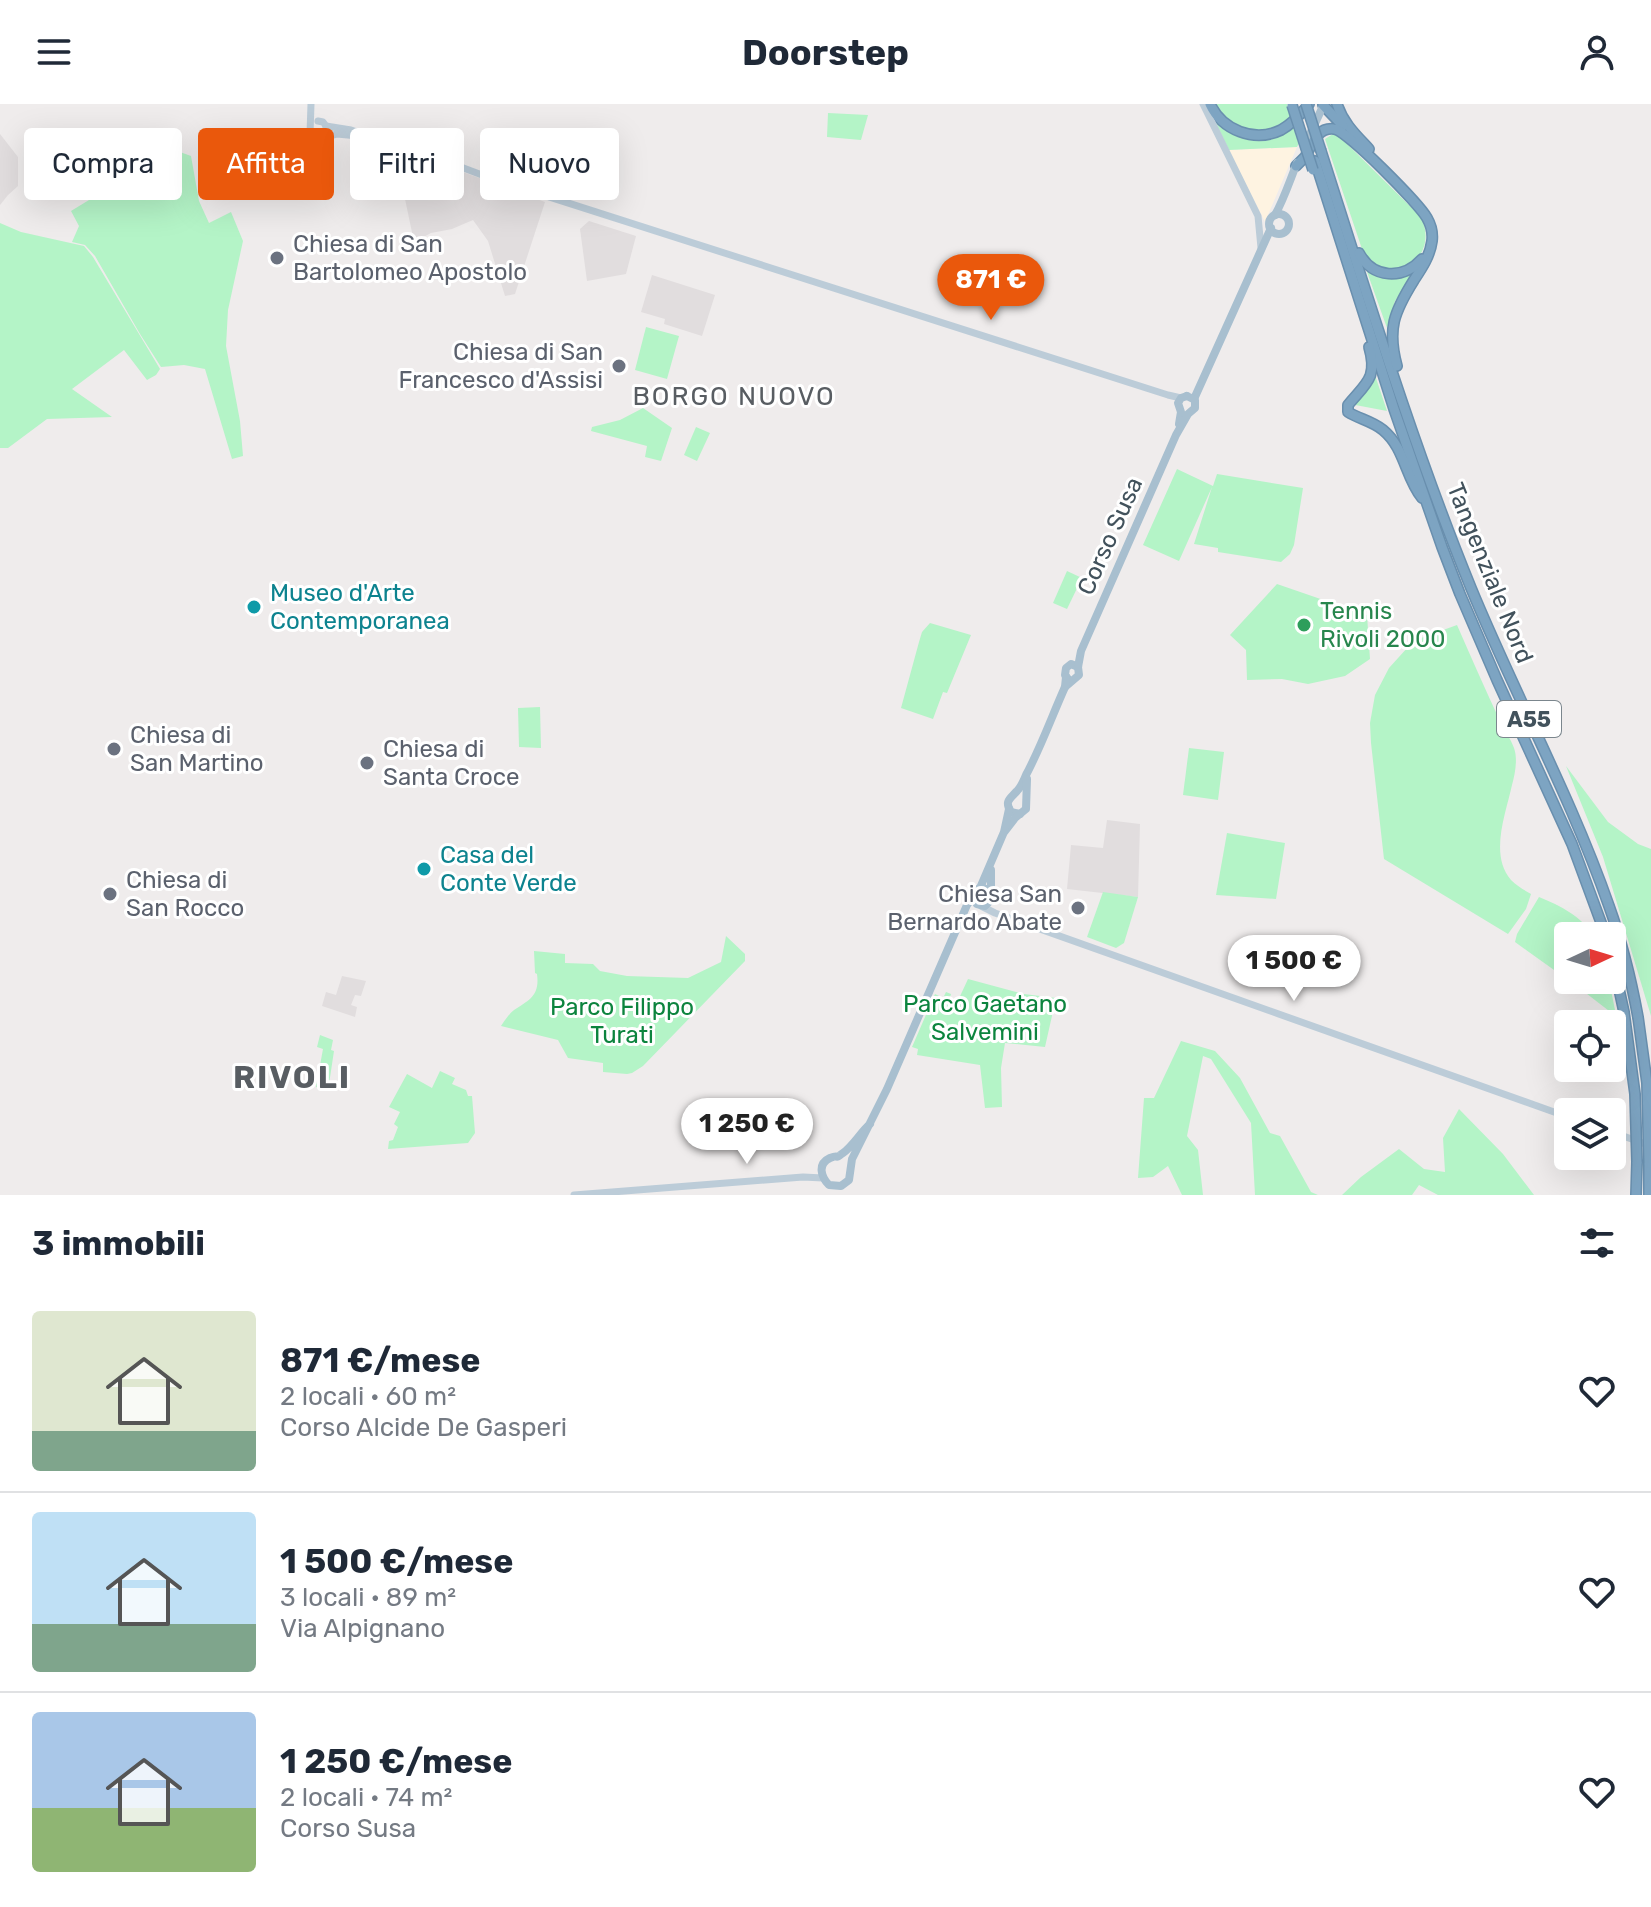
<!DOCTYPE html>
<html lang="it">
<head>
<meta charset="utf-8">
<style>
	body { margin:0; font-family:Rubik,sans-serif; background:#f6f6f7; color:#1f2937; height:100vh; display:flex; flex-direction:column; font-size:30px; white-space:nowrap }
	* { box-sizing:border-box; margin:0 }
	p { font-size:26px; color:#747a83 }
	.icon { flex:none; width:44px; height:44px; fill:none; stroke:currentColor; stroke-width:2; stroke-linecap:round; stroke-linejoin:round }
	.map { position:relative; height:1091px; overflow:hidden }
	.details { display:flex; flex-direction:column; background:#fff; flex:1 }
	.details>* { flex:none }
	.guide { position:absolute; left:24px; top:24px; width:800px; height:72px; display:flex; gap:16px }
	.needle { width:52px; rotate:86deg }
	.controls { position:absolute; left:1554px; top:818px; display:grid; gap:16px }
	.controls a { display:grid; place-items:center; width:72px; height:72px; border-radius:8px; background:#fff; box-shadow:0 8px 32px #0002; font-size:40px }
	.price { position:absolute; translate:-50% -68px; padding:0 18px; border-radius:28px; background:#fff; color:#222; font-size:26px; line-height:52px; filter:drop-shadow(0 2px 4px #0008) }
	.price::after { content:''; position:absolute; left:50%; top:48px; width:24px; height:18px; margin-left:-12px; background:inherit; clip-path:polygon(0 0,100% 0,50% 100%) }
	.price.current { background:#ea580c; color:#fff }
	ul { padding:0; list-style:none }
	li { display:flex; align-items:center; gap:24px; height:200px; padding:0 32px }
	li+li { border-top:2px solid #e0e1e3 }
	li span { display:grid; place-items:center; flex:none; width:224px; height:160px; border-radius:8px; color:#555 }
	li>.icon { margin-inline-start:auto }
	span .icon { width:96px; height:96px; fill:#fffc; stroke-width:1 }
	li b { font-size:34px }
	h2 { display:flex; justify-content:space-between; align-items:center; height:96px; padding:0 32px; font-size:34px }
	.chip { padding:0 28px; border-radius:8px; background:#fff; box-shadow:0 8px 32px #0002; font-size:28px; line-height:72px }
	.chip.current { background:#ea580c; color:#fff }
	header { display:flex; justify-content:space-between; align-items:center; height:104px; padding:0 32px; background:#fff; font-size:36px; font-weight:700 }
	.map>svg:first-child { display:block }
</style>
</head>
<body>
<header><svg class="icon" aria-label="menu" viewBox="0 0 24 24"><path d="M4 6h16M4 12h16M4 18h16"/></svg>Doorstep<svg class="icon" aria-label="person" viewBox="0 0 24 24"><circle cx="12" cy="8" r="4"/><path d="M4 21q1-7 8-7t8 7"/></svg></header>
<div class="map">
<svg width="1651" height="1091" viewBox="0 0 1651 1091">
	<rect width="100%" height="100%" fill="#efecec"/>
	<polygon fill="#fef3e1" points="1297,43 1265,118 1229,46"/>
	<g fill="#e1ddde">
		<polygon points="0,30 18,53 18,82 8,91 0,101"/>
		<polygon points="422,53 545,98 515,190 505,192 488,137 473,116 452,125 431,129 414,138 405,95 417,92"/>
		<polygon points="589,117 636,132 626,170 587,177 580,125"/>
		<polygon points="652,171 715,191 702,232 664,220 665,215 641,208"/>
		<polygon points="1107,716 1140,720 1138,793 1067,785 1071,741 1103,744"/>
		<polygon points="342,872 366,877 361,892 355,891 351,901 357,903 355,913 322,902 326,888 336,891"/>
	</g>
	<g fill="#b4f4c7">
		<path d="M 1214,0 L 1287,0 L 1291,14 C 1267,34 1229,30 1214,0 Z"/>
		<polygon points="828,9 868,11 861,36 827,33"/>
		<path d="M 1214,15 C 1243,44 1259,33 1294,22 L 1299,39 L 1297,43 L 1229,46 Z"/>
		<path d="M 1333,30 L 1337,30 L 1421,113 C 1436,143 1412,175 1380,163 C 1373,160 1369,155 1364,151 L 1325,35 Z"/>
		<polygon points="136,32 191,52 199,97 209,119 231,108 243,137 228,206 226,242 240,317 243,352 232,355 205,265 184,261 161,263 140,230 95,152 85,141 72,138 79,122 71,107 89,96 91,86 78,77 114,36"/>
		<polygon points="0,119 21,128 84,142 93,153 160,265 156,271 147,276 124,246 72,285 112,313 47,315 8,344 0,344"/>
		<path d="M 1366,165 C 1380,173 1398,173 1414,170 L 1395,197 L 1387,224 Z"/>
		<polygon points="646,223 679,232 667,275 635,266"/>
		<polygon points="1375,271 1387,307 1350,300 1369,284"/>
		<polygon points="643,304 672,324 661,357 645,353 647,342 591,327 592,323 620,316"/>
		<polygon points="696,323 710,329 697,357 684,351"/>
		<polygon points="1177,365 1213,382 1217,370 1303,384 1294,441 1290,450 1281,458 1218,448 1218,444 1194,440 1212,383 1179,457 1143,441"/>
		<polygon points="1067,467 1082,474 1067,505 1053,499"/>
		<polygon points="1277,480 1367,511 1370,555 1345,572 1308,580 1282,575 1247,576 1246,546 1230,531"/>
		<polygon points="930,519 971,531 947,589 943,588 933,615 901,604 919,538 922,528"/>
		<path d="M 1457,521 C 1471,553 1485,585 1500,617 C 1504,626 1511,635 1514,644 C 1518,655 1515,670 1512,681 C 1506,709 1489,751 1511,776 C 1517,782 1524,786 1531,790 L 1526,805 L 1508,830 L 1384,755 L 1371,639 L 1370,619 L 1375,591 L 1389,564 L 1408,543 L 1421,534 Z"/>
		<polygon points="540,603 541,644 519,643 518,604"/>
		<polygon points="1189,644 1224,648 1218,696 1183,691"/>
		<polygon points="1566,662 1608,718 1638,740 1651,745 1651,912 1603,753"/>
		<polygon points="1227,729 1285,739 1276,795 1216,791"/>
		<polygon points="1103,788 1138,793 1124,839 1116,844 1087,833"/>
		<path d="M 1539,793 C 1561,802 1581,812 1594,832 L 1568,832 L 1568,876 L 1515,838 L 1517,830 Z"/>
		<path d="M 726,832 L 745,850 L 745,857 L 643,962 L 632,969 L 627,970 L 603,968 L 603,959 L 568,954 L 558,936 L 501,922 C 505,916 509,910 514,906 C 529,896 540,892 537,870 L 535,869 L 534,847 L 565,850 L 565,859 L 593,860 L 600,867 L 627,872 L 688,874 L 721,858 Z"/>
		<polygon points="968,875 1024,890 1056,894 1045,943 1005,939 1001,964 1002,1003 985,1004 980,961 917,951 918,945 912,943 935,890 943,894 946,888 951,890 949,897 955,903"/>
		<polygon points="1569,876 1609,876 1615,906 1613,910"/>
		<polygon points="320,931 333,936 331,946 334,947 329,980 325,985 316,983 323,945 317,943"/>
		<polygon points="1181,937 1215,947 1240,974 1270,1029 1280,1032 1311,1088 1318,1091 1255,1091 1251,1019 1211,955 1203,952 1187,1032 1198,1046 1203,1091 1182,1091 1168,1062 1153,1073 1138,1074 1144,994 1154,994"/>
		<polygon points="440,967 455,974 452,980 466,986 468,992 472,992 475,1029 468,1039 388,1045 389,1037 393,1036 398,1023 394,1020 400,1008 389,1003 407,970 432,984"/>
		<polygon points="1459,1005 1503,1050 1534,1091 1438,1091 1419,1081 1412,1091 1342,1091 1361,1073 1399,1045 1424,1065 1445,1068 1443,1034"/>
	</g>
	<g fill="none" stroke-linecap="round" stroke-linejoin="round">
		<defs>
			<g id="highway">
				<path d="M 1210,0 C 1222,26 1254,39 1281,26 C 1292,20 1301,10 1309,0"/>
				<path d="M 1337,0 C 1343,19 1356,31 1369,45"/>
				<polyline points="1323,1 1343,22"/>
				<path d="M 1321,47 C 1368,194 1413,342 1471,484 C 1515,591 1571,693 1609,802 C 1622,838 1631,875 1638,913"/>
				<polyline points="1315,57 1394,305 1442,443 1460,490 1497,576 1572,740 1606,832"/>
				<path d="M 1296,62 C 1299,59 1302,56 1305,53 C 1312,42 1316,23 1334,25 C 1347,26 1419,100 1427,114 C 1431,121 1433,129 1432,137 C 1430,152 1422,164 1414,176 C 1394,208 1387,225 1397,262"/>
				<path d="M 1359,149 C 1373,175 1403,176 1422,155"/>
				<path d="M 1369,243 C 1378,274 1366,279 1348,301 L 1348,308 C 1359,315 1372,317 1383,326 C 1405,344 1405,373 1422,394"/>
				<polyline points="1612,853 1624,908"/>
				<polyline points="1636,1091 1637,1058"/>
				<polyline points="1649,1091 1649,1059"/>
			</g>
		</defs>
		<use href="#highway" stroke="#698fae" stroke-width="12"/>
		<g stroke="#bcccd8" stroke-width="7">
			<polyline points="311,0 310,30 314,35 322,34 326,30 326,22"/>
			<polyline points="1203,0 1258,112 1261,144"/>
			<polyline points="318,17 323,18 326,22 351,26 429,51 490,74 1168,291 1181,294"/>
			<polyline points="325,33 337,30 358,32"/>
			<polyline points="981,802 995,809 1568,1013"/>
			<polyline points="1612,1028 1651,1042"/>
			<polyline points="574,1091 803,1073 823,1074"/>
		</g>
		<g stroke="#a8bfcf" stroke-width="8">
			<polyline points="1304,43 1324,0"/>
			<circle cx="1279" cy="120" r="10"/>
			<path d="M 1275,111 C 1284,95 1290,76 1297,59"/>
			<polyline points="1194,295 1271,124"/>
			<polyline points="1179,320 1181,308 1178,299 1181,294 1187,292"/>
			<polyline points="1068,575 1065,571 1066,564 1071,560 1078,563"/>
			<polyline points="1065,583 1079,571 1078,563 1081,547 1176,331 1188,310 1195,304 1195,296 1187,292"/>
			<path d="M 1020,710 L 1011,708 C 1004,697 1010,695 1017,687 C 1021,683 1024,676 1026,671 C 1041,643 1052,612 1065,583 L 1066,573"/>
			<polyline points="1005,727 1015,714 1026,705 1027,675"/>
			<polyline points="980,784 1004,728 1009,705"/>
			<polyline points="977,800 985,802 991,796 991,766"/>
			<path d="M 870,1020 C 860,1029 853,1042 843,1049 C 832,1057 842,1049 830,1054 C 817,1060 821,1073 829,1081 L 841,1082 L 849,1076 L 852,1055 L 887,985 L 967,801 L 978,785 L 984,784 L 990,787"/>
		</g>
		<use href="#highway" stroke="#7da4c2" stroke-width="9"/>
		<defs>
			<g id="highway-bridge">
				<polyline points="1306,0 1321,47"/>
				<polyline points="1292,1 1313,66"/>
				<polyline points="1624,908 1635,990 1637,1058"/>
				<polyline points="1638,913 1647,979 1649,1059"/>
			</g>
		</defs>
		<use href="#highway-bridge" stroke="#698fae" stroke-width="12" stroke-linecap="butt"/>
		<use href="#highway-bridge" stroke="#7da4c2" stroke-width="9"/>
	</g>
	<g fill="#6b7280" stroke="#fff" stroke-width="3">
		<circle cx="277" cy="154" r="8"/>
		<circle cx="619" cy="262" r="8"/>
		<circle cx="114" cy="645" r="8"/>
		<circle cx="367" cy="659" r="8"/>
		<circle cx="110" cy="790" r="8"/>
		<circle cx="1078" cy="804" r="8"/>
	</g>
	<g fill="#0f9aa8" stroke="#fff" stroke-width="3">
		<circle cx="254" cy="503" r="8"/>
		<circle cx="424" cy="765" r="8"/>
	</g>
	<circle fill="#2e9e5b" stroke="#fff" stroke-width="3" cx="1304" cy="521" r="8"/>
	<g text-anchor="middle" stroke-width="6" stroke-linejoin="round" paint-order="stroke">
		<rect fill="#fff" stroke="#7b868d" stroke-width="2" x="1497" y="597" width="64" height="36" rx="6"/>
		<g font-size="22" font-weight="bold" fill="#42525c">
			<text x="1529" y="623">A55</text>
		</g>
		<g font-size="24" fill="#5b616d" stroke="#fff" text-anchor="start">
			<text x="293" y="148">Chiesa di San<tspan x="293" dy="28">Bartolomeo Apostolo</tspan></text>
			<text x="603" y="256" text-anchor="end">Chiesa di San<tspan x="603" dy="28">Francesco d'Assisi</tspan></text>
			<text x="130" y="639">Chiesa di<tspan x="130" dy="28">San Martino</tspan></text>
			<text x="383" y="653">Chiesa di<tspan x="383" dy="28">Santa Croce</tspan></text>
			<text x="126" y="784">Chiesa di<tspan x="126" dy="28">San Rocco</tspan></text>
			<text x="1062" y="798" text-anchor="end">Chiesa San<tspan x="1062" dy="28">Bernardo Abate</tspan></text>
		</g>
		<g font-size="24" fill="#42525c" stroke="#fff">
			<text transform="translate(1110 432) rotate(-66)" y="8">Corso Susa</text>
			<text transform="translate(1490 469) rotate(68)" y="8">Tangenziale Nord</text>
		</g>
		<g font-size="24" fill="#0d838f" stroke="#fff" text-anchor="start">
			<text x="270" y="497">Museo d'Arte<tspan x="270" dy="28">Contemporanea</tspan></text>
			<text x="440" y="759">Casa del<tspan x="440" dy="28">Conte Verde</tspan></text>
		</g>
		<g font-size="24" fill="#27864d" stroke="#fff" text-anchor="start">
			<text x="1320" y="515">Tennis<tspan x="1320" dy="28">Rivoli 2000</tspan></text>
		</g>
		<g font-size="24" fill="#0c843e" stroke="#fff">
			<text x="985" y="908">Parco Gaetano<tspan x="985" dy="28">Salvemini</tspan></text>
			<text x="622" y="911">Parco Filippo<tspan x="622" dy="28">Turati</tspan></text>
		</g>
		<g font-size="26" letter-spacing="2" fill="#585d62" stroke="#fff">
			<text x="734" y="301">BORGO NUOVO</text>
		</g>
		<g font-size="32" font-weight="bold" letter-spacing="2" fill="#585d62" stroke="#fff">
			<text x="292" y="984">RIVOLI</text>
		</g>
	</g>
</svg>
<div class="controls">
<a><svg class="needle" viewBox="-14 -14 28 28"><path d="M0-13l5 13h-10z" fill="#e53935"/><path d="M0 13l5-13h-10z" fill="#747a83"/></svg></a>
<a><svg class="icon" aria-label="locate" viewBox="0 0 24 24"><circle cx="12" cy="12" r="6"/><path d="M12 2v4M12 18v4M2 12h4M18 12h4"/></svg></a>
<a><svg class="icon" aria-label="layers" viewBox="0 0 24 24"><path d="M12 4l9 5-9 5-9-5zM3 14l9 5 9-5"/></svg></a>
</div>
<b class="price current" style="left:991px;top:218px">871 €</b>
<b class="price" style="left:1294px;top:899px">1 500 €</b>
<b class="price" style="left:747px;top:1062px">1 250 €</b>
<div class="guide">
<a class="chip">Compra</a>
<a class="chip current">Affitta</a>
<a class="chip">Filtri</a>
<a class="chip">Nuovo</a>
</div>
</div>
<section class="details">
<h2>3 immobili<svg class="icon" aria-label="filters" viewBox="0 0 24 24"><path d="M4 7h16M4 17h16"/><circle cx="9" cy="7" r="2"/><circle cx="15" cy="17" r="2"/></svg></h2>
<ul>
<li><span style="background:linear-gradient(#dfe7d0 75%,#7fa58c 0)"><svg class="icon" aria-label="home" viewBox="0 0 24 24"><path d="M3 11l9-7 9 7M6 9v11h12V9"/></svg></span><div><b>871 €/mese</b><p>2 locali · 60 m²</p><p>Corso Alcide De Gasperi</p></div><svg class="icon" aria-label="heart" viewBox="0 0 24 24"><path d="M12 20l-8-8c-3-5 5-10 8-4 3-6 11-1 8 4z"/></svg></li>
<li><span style="background:linear-gradient(#bfe0f5 70%,#7fa58c 0)"><svg class="icon" aria-label="home" viewBox="0 0 24 24"><path d="M3 11l9-7 9 7M6 9v11h12V9"/></svg></span><div><b>1 500 €/mese</b><p>3 locali · 89 m²</p><p>Via Alpignano</p></div><svg class="icon" aria-label="heart" viewBox="0 0 24 24"><path d="M12 20l-8-8c-3-5 5-10 8-4 3-6 11-1 8 4z"/></svg></li>
<li><span style="background:linear-gradient(#a9c7e8 60%,#8fb573 0)"><svg class="icon" aria-label="home" viewBox="0 0 24 24"><path d="M3 11l9-7 9 7M6 9v11h12V9"/></svg></span><div><b>1 250 €/mese</b><p>2 locali · 74 m²</p><p>Corso Susa</p></div><svg class="icon" aria-label="heart" viewBox="0 0 24 24"><path d="M12 20l-8-8c-3-5 5-10 8-4 3-6 11-1 8 4z"/></svg></li>
</ul>
</section>
</body>
</html>
